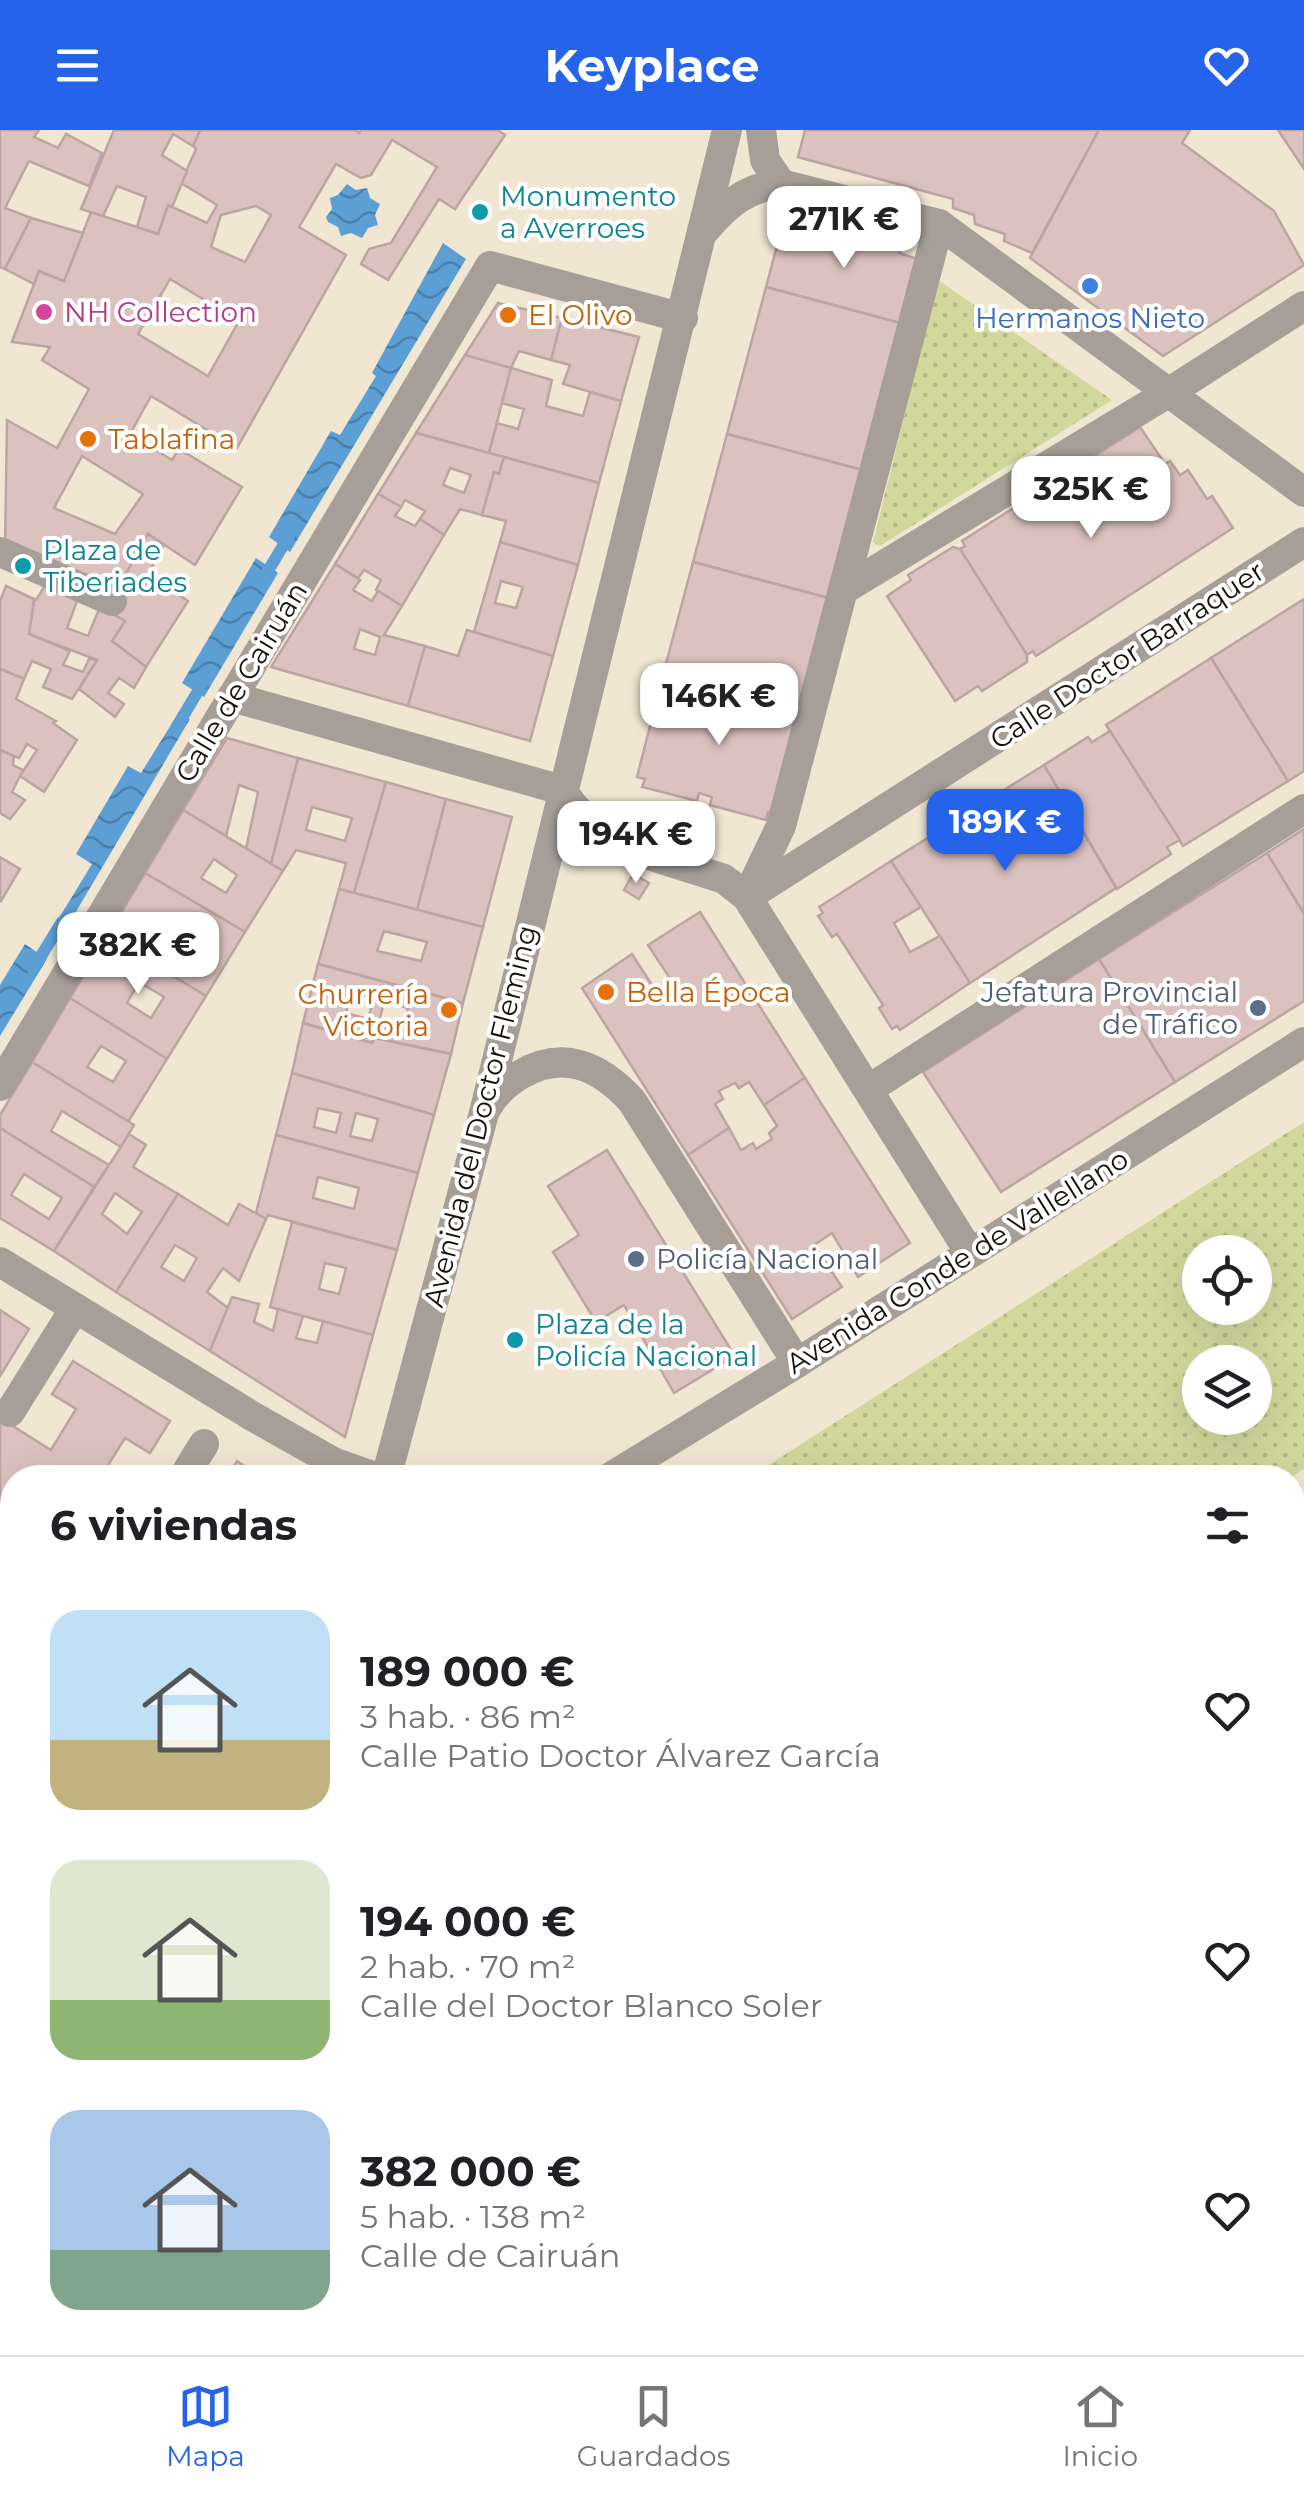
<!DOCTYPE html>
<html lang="es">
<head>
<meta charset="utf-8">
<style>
	body { margin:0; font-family:Montserrat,sans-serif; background:#f2f2f2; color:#202124; height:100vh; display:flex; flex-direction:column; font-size:38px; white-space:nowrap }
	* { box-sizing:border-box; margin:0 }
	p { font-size:32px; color:#757577 }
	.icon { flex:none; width:55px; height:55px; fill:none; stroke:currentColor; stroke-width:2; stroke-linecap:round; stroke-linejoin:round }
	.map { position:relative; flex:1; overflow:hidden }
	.details { position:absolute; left:0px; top:1335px; width:1305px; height:890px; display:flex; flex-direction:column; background:#fff; border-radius:40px 40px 0 0; box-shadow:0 10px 40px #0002 }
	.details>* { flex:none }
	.fabs { position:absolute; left:1182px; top:1105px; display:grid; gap:20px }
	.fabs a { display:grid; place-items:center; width:90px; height:90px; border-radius:50%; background:#fff; box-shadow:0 10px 40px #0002; font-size:50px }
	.price { position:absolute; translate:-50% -85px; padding:0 22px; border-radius:20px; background:#fff; color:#222; font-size:32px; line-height:65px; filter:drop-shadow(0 2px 5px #0008) }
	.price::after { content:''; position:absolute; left:50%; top:60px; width:30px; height:22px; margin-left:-15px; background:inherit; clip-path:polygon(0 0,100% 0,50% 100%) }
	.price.on { background:#2563eb; color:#fff }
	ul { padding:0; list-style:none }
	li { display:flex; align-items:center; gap:30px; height:250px; padding:0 50px }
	li span { display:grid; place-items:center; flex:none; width:280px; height:200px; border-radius:30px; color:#555 }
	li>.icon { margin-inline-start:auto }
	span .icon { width:120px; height:120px; fill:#fffc; stroke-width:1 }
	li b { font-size:42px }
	h2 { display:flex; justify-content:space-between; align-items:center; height:120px; padding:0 50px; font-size:42px }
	header { display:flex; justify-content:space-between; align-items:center; height:130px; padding:0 50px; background:#2563eb; color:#fff; font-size:45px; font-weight:700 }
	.tab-bar { display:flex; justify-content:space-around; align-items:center; height:140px; border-top:2px solid #e0e0e0; background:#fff; font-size:28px; color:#757577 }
	.tab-bar a { display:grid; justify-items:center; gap:5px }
	.tab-bar .on { color:#2563eb }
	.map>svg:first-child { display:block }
</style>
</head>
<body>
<header><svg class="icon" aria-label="menu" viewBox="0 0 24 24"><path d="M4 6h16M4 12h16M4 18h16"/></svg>Keyplace<svg class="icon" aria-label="heart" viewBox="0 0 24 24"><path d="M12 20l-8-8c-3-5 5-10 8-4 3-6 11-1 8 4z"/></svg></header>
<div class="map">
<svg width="1304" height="2225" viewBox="0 0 1304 2225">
	<defs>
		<pattern id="park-dots" width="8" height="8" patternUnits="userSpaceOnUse" patternTransform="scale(2.5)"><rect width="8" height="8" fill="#d2d89c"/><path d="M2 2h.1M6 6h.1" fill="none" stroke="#b3b885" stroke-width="1.8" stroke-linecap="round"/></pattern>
		<pattern id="garden-furrows" width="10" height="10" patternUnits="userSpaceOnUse" patternTransform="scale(2.5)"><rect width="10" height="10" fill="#d2d89c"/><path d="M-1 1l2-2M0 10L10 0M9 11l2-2" fill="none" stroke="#b3b885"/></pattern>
		<pattern id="water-waves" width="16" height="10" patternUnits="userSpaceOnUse" patternTransform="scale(2.5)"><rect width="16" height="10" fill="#5c9fd5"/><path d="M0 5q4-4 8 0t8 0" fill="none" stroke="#4b80ab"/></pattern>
	</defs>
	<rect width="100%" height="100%" fill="#f0e6d2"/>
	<g fill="url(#park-dots)" fill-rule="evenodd">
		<polygon points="938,150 1112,270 880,416 873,412"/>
		<path d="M 1304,992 L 1304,1339 L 1290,1348 L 750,1347 ZM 1255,1122 L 1255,1178 L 1200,1178 L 1200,1122 ZM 1255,1232 L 1255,1288 L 1200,1288 L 1200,1232 Z"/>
		<polygon points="1304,1670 1304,2025 1293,2032 1292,1677"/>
		<polygon points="580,2213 1012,2212 1012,2213 1010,2225 572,2225"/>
	</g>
	<polygon fill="url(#garden-furrows)" points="289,2213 289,2212 404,2213 398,2225 288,2225"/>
	<g fill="url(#water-waves)">
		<polygon points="347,54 356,60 367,58 370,68 380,74 375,85 378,95 368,98 362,108 351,103 341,106 338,97 328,92 326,87 332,79 330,68 338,65"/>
		<polygon points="443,113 466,129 290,422 269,407 331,301 340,305 376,246 372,243"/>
		<polygon points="256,428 278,443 204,567 182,553"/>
		<polygon points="179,582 190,589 61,807 51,801 92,734 76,724 128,636 141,643"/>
		<polygon points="25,814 47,829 0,906 0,855"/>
	</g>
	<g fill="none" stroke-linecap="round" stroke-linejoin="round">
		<g stroke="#5c9fd5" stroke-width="12">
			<polyline points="262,451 290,404"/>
			<polyline points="176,598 204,551"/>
			<polyline points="33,839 62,792"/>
		</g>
	</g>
	<g fill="#dbc2bf" stroke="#bca4a2" stroke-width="2.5" fill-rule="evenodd">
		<polygon points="0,0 39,0 34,7 58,18 66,4 102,23 89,56 29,31 5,78 31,88 5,139 0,137"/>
		<path d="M 200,0 L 355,0 L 359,3 L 361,0 L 498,0 L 505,5 L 455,79 L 439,69 L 388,150 L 361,134 L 369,119 L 391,113 L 437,37 L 392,10 L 371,45 L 361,48 L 336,34 L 299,97 L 346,125 L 237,318 L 151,266 L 130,304 L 172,330 L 179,319 L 242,357 L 195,435 L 148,404 L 114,466 L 5,419 L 7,290 L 57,318 L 89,259 L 42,230 L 50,217 L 12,212 L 13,209 L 39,141 L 64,151 L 91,82 L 158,104 L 168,75 L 207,93 L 217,75 L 181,53 L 196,19 L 193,16 ZM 256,76 L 271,85 L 245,132 L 211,117 L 221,85 ZM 170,149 L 239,191 L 208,246 L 138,204 ZM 82,326 L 143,364 L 115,404 L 54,378 Z"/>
		<polygon points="200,0 193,16 173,4 162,25 187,41 172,77 168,75 158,104 137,97 146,67 117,56 103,86 81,79 114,0"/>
		<polygon points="805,0 1099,0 1032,123 1004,111 1005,104 975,94 974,85 953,78 953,69 798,27"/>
		<polygon points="1099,0 1190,0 1182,13 1274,81 1304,135 1163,226 1030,128"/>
		<polygon points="1278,0 1304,0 1304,39"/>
		<polygon points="31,88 83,103 64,151 39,141 34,154 5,139"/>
		<polygon points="809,91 901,116 899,123 921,130 904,194 766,157 783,93 807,99"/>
		<polygon points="766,157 904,194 866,341 727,304"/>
		<polygon points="498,173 562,188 551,230 519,221 511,238 465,225"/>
		<polygon points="562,188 639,207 621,271 563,254 570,235 551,230"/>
		<polygon points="465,225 511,238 489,323 416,303"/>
		<polygon points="511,238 552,250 546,276 583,286 590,262 621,271 599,353 489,323 497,293 518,299 524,279 502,273"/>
		<polygon points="1140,297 1165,334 1170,331 1180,345 1188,340 1207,369 1212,366 1233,398 1036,526 1033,521 1027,525 960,419 965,416 962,411"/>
		<path d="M 416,303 L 504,327 L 499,344 L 494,342 L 482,385 L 460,379 L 444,405 L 420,389 L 425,381 L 405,370 L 401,377 L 378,364 ZM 450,338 L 471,345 L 464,363 L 443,355 Z"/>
		<polygon points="727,304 866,341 832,469 693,432"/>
		<polygon points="504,327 599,353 578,435 500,412 506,391 482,385 494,342 499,344"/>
		<polygon points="378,364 401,377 395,386 415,396 420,389 444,405 402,476 376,460 381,450 364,440 358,448 335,434"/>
		<polygon points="148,404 164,415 148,444 188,471 146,537 112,511 125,491 106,480"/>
		<path d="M 500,412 L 578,435 L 553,526 L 474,502 ZM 501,451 L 523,457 L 516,478 L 495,473 Z"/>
		<polygon points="953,417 960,419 1027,525 1027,532 982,561 978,556 955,571 887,466 911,450 908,445"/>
		<polygon points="693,432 832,469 802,582 663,545"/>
		<path d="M 335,434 L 360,450 L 353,460 L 372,471 L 378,461 L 402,476 L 384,505 L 425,516 L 408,576 L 271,537 ZM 360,499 L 380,507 L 375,525 L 354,519 Z"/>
		<polygon points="48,451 79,466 67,498 88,506 100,477 125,491 112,511 146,537 134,558 119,548 108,563 124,574 115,587 79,559 97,530 29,504 34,469 36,470"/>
		<polygon points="6,456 34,469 29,504 70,521 63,535 83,542 89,529 97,530 72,569 43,557 51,539 32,531 24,549 0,539 0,471"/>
		<polygon points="1304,469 1304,641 1288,651 1211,528"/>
		<polygon points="467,500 553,526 530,611 408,576 425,516 458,526"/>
		<polygon points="1211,528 1288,651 1183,716 1106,595"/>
		<polygon points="0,539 24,549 16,569 56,591 53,593 77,610 44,662 20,646 37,620 27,614 19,628 0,620"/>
		<polygon points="663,545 802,582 775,684 768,682 766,690 710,675 712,667 699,663 697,671 642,657 645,649 637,647"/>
		<polygon points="1110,601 1180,710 1167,717 1171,724 1117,759 1044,635 1088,607 1092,612"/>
		<polygon points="227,608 298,628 271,734 246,719 258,662 239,655 226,706 183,680"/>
		<polygon points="0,620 14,626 13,635 23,640 12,662 25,670 10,689 0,683"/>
		<path d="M 298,628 L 386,652 L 354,763 L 339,759 L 346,733 L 296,720 L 283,741 L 271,734 ZM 312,677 L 352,688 L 345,711 L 306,700 Z"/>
		<polygon points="1044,635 1116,758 970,853 891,731"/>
		<polygon points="386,652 446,669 417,780 354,763"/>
		<polygon points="446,669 512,687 483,797 417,780"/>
		<path d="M 183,680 L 283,741 L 245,802 L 145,743 ZM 214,729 L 237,745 L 226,763 L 201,748 Z"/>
		<polygon points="1304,699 1304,784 1267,723"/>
		<polygon points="1267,723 1304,784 1304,871 1175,952 1099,829"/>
		<polygon points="0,727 20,739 1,771 0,770"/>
		<polygon points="891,731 921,777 894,793 910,822 940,806 970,853 900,900 897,896 892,899 879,878 883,875 837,804 832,807 818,786 823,783 819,777"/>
		<path d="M 145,743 L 245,802 L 206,866 L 107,806 ZM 177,791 L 202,806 L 190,825 L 165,810 Z"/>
		<polygon points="633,744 649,753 639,769 624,760"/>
		<path d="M 339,759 L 483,797 L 463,873 L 318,834 ZM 384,801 L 427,812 L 421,831 L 377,821 Z"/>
		<polygon points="700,782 805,948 764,975 749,952 739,958 735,953 719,961 723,969 715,974 729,998 688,1025 582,858 632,824 661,869 677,859 648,815"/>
		<path d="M 107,806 L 206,866 L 167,929 L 70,868 ZM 139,852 L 164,867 L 151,888 L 127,873 Z"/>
		<polygon points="1099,829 1175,952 1001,1062 923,942"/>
		<path d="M 318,834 L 463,873 L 451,924 L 374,908 L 372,913 L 303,893 ZM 351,862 L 374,868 L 368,889 L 346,883 ZM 384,871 L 408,878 L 402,899 L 379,893 Z"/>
		<path d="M 70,868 L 167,929 L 128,992 L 32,932 ZM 101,916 L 126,931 L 113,952 L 87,937 Z"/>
		<polygon points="303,893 372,913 374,908 451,924 434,985 292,943"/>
		<polygon points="32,932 134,995 121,1017 62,981 51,1001 109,1035 94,1057 0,998 0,985"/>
		<path d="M 292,943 L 434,985 L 418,1043 L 276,1005 ZM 318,978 L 341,983 L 336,1003 L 314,997 ZM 356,983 L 378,989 L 372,1011 L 350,1006 Z"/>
		<polygon points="805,948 910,1113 858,1147 832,1103 814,1115 842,1157 792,1189 688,1025 729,998 741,1020 753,1013 756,1019 772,1009 769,1003 777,996 764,975"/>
		<path d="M 0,998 L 94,1057 L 54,1121 L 0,1088 ZM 24,1044 L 62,1068 L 49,1089 L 11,1065 Z"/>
		<path d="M 129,1004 L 146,1015 L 133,1037 L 178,1064 L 116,1162 L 54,1121 ZM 115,1063 L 142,1082 L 127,1104 L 102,1084 Z"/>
		<path d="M 276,1005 L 418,1043 L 397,1120 L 268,1085 L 266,1089 L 256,1083 ZM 318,1047 L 359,1058 L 354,1079 L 313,1068 Z"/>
		<polygon points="607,1020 735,1226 674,1263 624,1175 596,1192 553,1122 579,1105 548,1056"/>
		<path d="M 178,1064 L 228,1095 L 239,1074 L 266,1089 L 239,1151 L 223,1138 L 207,1162 L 228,1178 L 210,1221 L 116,1162 ZM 175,1115 L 197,1128 L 184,1151 L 161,1137 Z"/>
		<path d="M 292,1092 L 397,1120 L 373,1205 L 270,1177 ZM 325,1133 L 346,1138 L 339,1164 L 319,1159 Z"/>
		<polygon points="232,1167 259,1174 254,1192 273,1201 278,1179 303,1186 296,1208 299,1209 317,1213 323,1191 373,1205 345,1307 210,1221"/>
		<polygon points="0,1180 29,1199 0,1246"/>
		<polygon points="73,1231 170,1291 150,1323 125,1308 100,1348 12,1348 12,1469 0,1461 0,1288 51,1320 76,1279 52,1264"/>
		<polygon points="237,1331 263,1348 227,1348"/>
	</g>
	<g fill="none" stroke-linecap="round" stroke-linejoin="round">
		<g stroke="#a79e98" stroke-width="30">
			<polyline points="761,0 765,30 781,54"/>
			<path d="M 706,99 C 728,73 748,57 781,54 L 939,94 L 1304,362"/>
			<polyline points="0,422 112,471"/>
			<polyline points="843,460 1168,263 1304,176"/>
			<path d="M 232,567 L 562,660 C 599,719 663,728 724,749 L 747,767 L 970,1123"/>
			<polyline points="747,767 781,696 939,94"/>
			<polyline points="747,767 1304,412"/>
			<polyline points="0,956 490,136 683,188"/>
			<polyline points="869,959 1304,679"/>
			<path d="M 486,979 C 494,964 505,954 520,945 C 563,919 600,936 632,971 L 797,1233"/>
			<polyline points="0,1132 252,1286 335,1333 378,1348"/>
			<polyline points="10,1282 75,1178"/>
			<polyline points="183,1348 204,1314"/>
			<polyline points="386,1348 484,983 727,0"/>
			<polyline points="609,1348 797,1233 1304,912"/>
			<polyline points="0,1511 12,1519"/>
			<polyline points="0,1558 12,1539"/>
			<polyline points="0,1617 12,1631"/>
			<polyline points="0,1676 12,1674"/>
			<polyline points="0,2138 12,2142"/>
			<polyline points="1292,2173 1304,2180"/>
			<polyline points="115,2212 128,2225"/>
			<polyline points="143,2225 161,2212"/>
		</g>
		<g stroke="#716158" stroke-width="30">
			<polyline points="1292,1451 1304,1444"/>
			<polyline points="1292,1563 1304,1556"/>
			<polyline points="0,1938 12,1938"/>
			<polyline points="0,2059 12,2062"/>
			<polyline points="209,2212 217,2225"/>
			<polyline points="1071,2212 1094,2225"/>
			<polyline points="1205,2212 1229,2225"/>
			<polyline points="453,2225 459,2212"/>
		</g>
	</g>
	<g fill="#0f9aa8" stroke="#fff" stroke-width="4">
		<circle cx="480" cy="82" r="10"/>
		<circle cx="23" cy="436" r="10"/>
		<circle cx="515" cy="1210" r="10"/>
	</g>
	<circle fill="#3f7fe0" stroke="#fff" stroke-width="4" cx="1090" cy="156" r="10"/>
	<circle fill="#d1479c" stroke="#fff" stroke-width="4" cx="44" cy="182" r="10"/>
	<g fill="#e8710a" stroke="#fff" stroke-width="4">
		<circle cx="508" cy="185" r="10"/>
		<circle cx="88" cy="309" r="10"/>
		<circle cx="606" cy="862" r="10"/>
		<circle cx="449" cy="880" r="10"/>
	</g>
	<g fill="#5c6f8a" stroke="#fff" stroke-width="4">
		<circle cx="1258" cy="878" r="10"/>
		<circle cx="636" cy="1129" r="10"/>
	</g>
	<g text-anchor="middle" stroke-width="8" stroke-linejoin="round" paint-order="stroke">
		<g font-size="28" fill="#0d838f" stroke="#fff" text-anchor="start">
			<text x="500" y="76">Monumento<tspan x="500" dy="32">a Averroes</tspan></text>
			<text x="43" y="430">Plaza de<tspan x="43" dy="32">Tiberiades</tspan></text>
			<text x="535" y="1204">Plaza de la<tspan x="535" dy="32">Policía Nacional</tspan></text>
		</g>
		<g font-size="28" fill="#b23c85" stroke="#fff" text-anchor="start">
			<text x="64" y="192">NH Collection</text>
		</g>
		<g font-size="28" fill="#c56008" stroke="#fff" text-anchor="start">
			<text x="528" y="195">El Olivo</text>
			<text x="108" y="319">Tablafina</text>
			<text x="626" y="872">Bella Época</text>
			<text x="429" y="874" text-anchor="end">Churrería<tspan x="429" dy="32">Victoria</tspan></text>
		</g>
		<g font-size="28" fill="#366cbe" stroke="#fff">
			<text x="1090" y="198">Hermanos Nieto</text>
		</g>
		<g font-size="28" fill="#15110a" stroke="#fff">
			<text transform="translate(1127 525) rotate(-33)" y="10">Calle Doctor Barraquer</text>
			<text transform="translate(241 552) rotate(-59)" y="10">Calle de Cairuán</text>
			<text transform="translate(480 986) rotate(-76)" y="10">Avenida del Doctor Fleming</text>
			<text transform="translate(957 1131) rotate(-32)" y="10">Avenida Conde de Vallellano</text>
		</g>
		<g font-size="28" fill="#4e5e75" stroke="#fff" text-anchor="end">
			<text x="1238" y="872">Jefatura Provincial<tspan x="1238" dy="32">de Tráfico</tspan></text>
			<text x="656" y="1139" text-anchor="start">Policía Nacional</text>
		</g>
	</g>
</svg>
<div class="fabs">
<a><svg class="icon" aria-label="locate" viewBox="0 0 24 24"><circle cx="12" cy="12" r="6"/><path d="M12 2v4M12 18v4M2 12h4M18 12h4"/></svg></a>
<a><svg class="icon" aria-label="layers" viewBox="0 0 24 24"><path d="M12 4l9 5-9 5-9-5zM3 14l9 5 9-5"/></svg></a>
</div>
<b class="price" style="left:844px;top:141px">271K €</b>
<b class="price" style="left:1091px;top:411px">325K €</b>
<b class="price" style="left:719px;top:618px">146K €</b>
<b class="price on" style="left:1005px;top:744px">189K €</b>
<b class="price" style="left:636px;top:756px">194K €</b>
<b class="price" style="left:138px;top:867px">382K €</b>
<section class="details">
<h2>6 viviendas<svg class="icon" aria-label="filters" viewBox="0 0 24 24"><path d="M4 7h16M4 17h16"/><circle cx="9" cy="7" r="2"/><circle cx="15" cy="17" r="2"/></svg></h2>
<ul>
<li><span style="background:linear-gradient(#bfe0f5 65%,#c2b280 0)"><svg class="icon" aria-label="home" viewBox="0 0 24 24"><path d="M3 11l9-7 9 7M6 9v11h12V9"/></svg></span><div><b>189 000 €</b><p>3 hab. · 86 m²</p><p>Calle Patio Doctor Álvarez García</p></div><svg class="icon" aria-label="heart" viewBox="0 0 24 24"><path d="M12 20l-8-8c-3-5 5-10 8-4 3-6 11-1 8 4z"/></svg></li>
<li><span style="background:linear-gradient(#dfe7d0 70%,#8fb573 0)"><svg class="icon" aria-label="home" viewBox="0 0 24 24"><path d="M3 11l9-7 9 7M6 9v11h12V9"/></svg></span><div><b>194 000 €</b><p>2 hab. · 70 m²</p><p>Calle del Doctor Blanco Soler</p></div><svg class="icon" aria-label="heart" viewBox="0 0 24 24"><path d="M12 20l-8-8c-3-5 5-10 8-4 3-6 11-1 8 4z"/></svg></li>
<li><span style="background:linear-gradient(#a9c7e8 70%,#7fa58c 0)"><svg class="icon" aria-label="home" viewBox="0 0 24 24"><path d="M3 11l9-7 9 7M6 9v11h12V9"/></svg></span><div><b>382 000 €</b><p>5 hab. · 138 m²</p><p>Calle de Cairuán</p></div><svg class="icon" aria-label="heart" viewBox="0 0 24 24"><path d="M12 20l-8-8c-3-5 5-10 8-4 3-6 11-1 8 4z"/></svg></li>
</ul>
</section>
</div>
<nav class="tab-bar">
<a class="on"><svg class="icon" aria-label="map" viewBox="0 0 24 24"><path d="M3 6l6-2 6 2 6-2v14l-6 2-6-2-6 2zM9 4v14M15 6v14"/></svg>Mapa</a>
<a><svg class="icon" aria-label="saved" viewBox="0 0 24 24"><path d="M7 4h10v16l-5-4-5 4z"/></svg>Guardados</a>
<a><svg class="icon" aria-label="home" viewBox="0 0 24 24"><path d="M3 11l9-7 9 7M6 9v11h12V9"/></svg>Inicio</a>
</nav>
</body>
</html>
